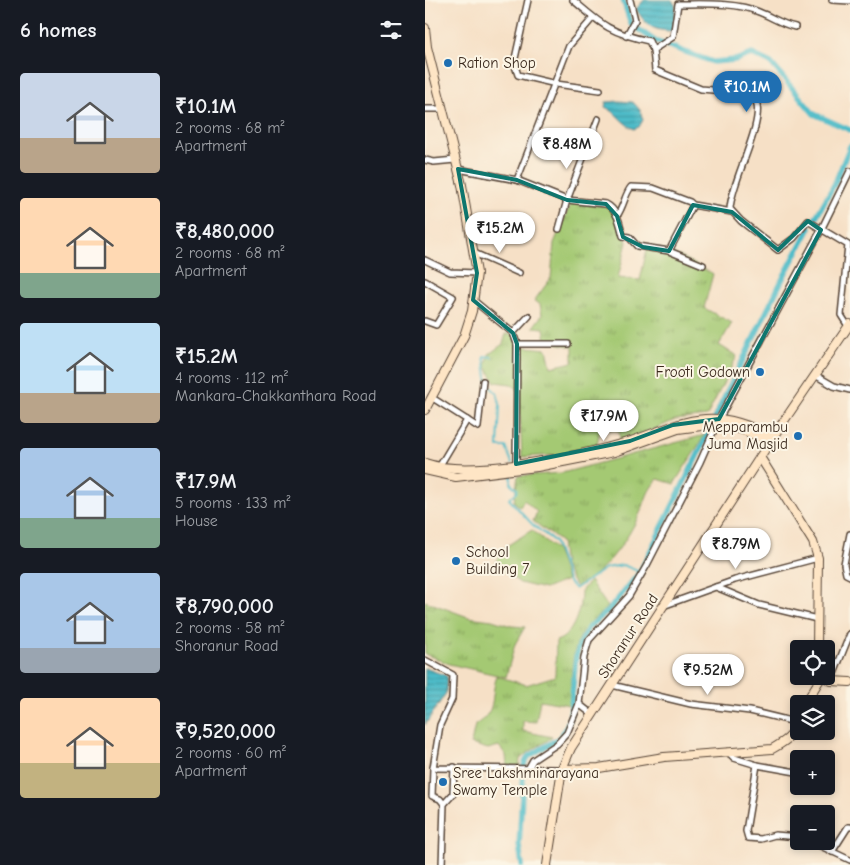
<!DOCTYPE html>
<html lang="en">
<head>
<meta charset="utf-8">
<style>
	body { margin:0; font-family:"Comic Neue",sans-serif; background:#20242c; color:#f1f3f6; height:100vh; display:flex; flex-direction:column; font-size:19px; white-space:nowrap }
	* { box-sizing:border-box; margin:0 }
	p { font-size:16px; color:#9ea1a6 }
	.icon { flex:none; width:28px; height:28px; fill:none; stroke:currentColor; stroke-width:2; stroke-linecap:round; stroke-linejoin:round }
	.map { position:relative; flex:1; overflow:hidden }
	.sheet { display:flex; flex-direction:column; background:#171b24; width:425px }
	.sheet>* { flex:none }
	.tools { position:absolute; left:365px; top:640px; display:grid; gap:10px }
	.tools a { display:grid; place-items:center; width:45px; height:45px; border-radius:5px; background:#171b24; box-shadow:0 2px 8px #0003; font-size:25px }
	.price { position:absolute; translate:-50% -42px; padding:0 11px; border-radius:18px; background:#fff; color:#222; font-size:16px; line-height:32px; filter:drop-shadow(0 1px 2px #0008) }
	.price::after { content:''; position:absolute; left:50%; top:30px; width:15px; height:11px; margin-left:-8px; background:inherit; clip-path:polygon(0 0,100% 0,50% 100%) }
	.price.selected { background:#1f6fb2; color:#fff }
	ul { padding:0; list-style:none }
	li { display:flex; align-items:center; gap:15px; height:125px; padding:0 20px }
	li span { display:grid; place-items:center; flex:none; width:140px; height:100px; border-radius:5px; color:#555 }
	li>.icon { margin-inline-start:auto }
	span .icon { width:60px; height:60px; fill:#fffc; stroke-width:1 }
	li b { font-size:21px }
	h2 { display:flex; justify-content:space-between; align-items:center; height:60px; padding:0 20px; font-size:21px }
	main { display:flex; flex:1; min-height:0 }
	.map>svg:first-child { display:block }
</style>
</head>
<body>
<main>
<section class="sheet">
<h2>6 homes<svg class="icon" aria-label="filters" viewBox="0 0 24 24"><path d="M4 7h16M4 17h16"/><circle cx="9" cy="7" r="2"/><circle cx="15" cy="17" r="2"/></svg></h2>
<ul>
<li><span style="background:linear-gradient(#c9d6e8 65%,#b9a48a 0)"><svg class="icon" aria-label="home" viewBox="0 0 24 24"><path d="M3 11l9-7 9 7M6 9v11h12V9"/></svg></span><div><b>₹10.1M</b><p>2 rooms · 68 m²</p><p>Apartment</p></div></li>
<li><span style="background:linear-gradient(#ffd9b3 75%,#7fa58c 0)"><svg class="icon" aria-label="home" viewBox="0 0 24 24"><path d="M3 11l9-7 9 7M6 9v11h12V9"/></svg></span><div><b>₹8,480,000</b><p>2 rooms · 68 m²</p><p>Apartment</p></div></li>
<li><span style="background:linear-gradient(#bfe0f5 70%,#b9a48a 0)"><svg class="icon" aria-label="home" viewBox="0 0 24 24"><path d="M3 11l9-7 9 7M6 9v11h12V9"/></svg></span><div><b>₹15.2M</b><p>4 rooms · 112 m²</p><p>Mankara-Chakkanthara Road</p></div></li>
<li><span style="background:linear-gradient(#a9c7e8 70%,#7fa58c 0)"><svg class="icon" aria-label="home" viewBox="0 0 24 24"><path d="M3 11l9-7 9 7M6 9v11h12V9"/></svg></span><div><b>₹17.9M</b><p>5 rooms · 133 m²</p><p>House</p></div></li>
<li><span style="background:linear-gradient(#a9c7e8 75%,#9aa5b1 0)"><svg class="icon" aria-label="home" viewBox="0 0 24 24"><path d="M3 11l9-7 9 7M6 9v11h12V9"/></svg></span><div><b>₹8,790,000</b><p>2 rooms · 58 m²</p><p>Shoranur Road</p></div></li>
<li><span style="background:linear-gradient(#ffd9b3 65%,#c2b280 0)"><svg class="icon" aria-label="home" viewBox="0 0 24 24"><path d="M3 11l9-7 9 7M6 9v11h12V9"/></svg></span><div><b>₹9,520,000</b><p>2 rooms · 60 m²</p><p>Apartment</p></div></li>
</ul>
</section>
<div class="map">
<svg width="425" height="865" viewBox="0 0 425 865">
	<defs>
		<pattern id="grass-tufts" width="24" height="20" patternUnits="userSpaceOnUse" patternTransform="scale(1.25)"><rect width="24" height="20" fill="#a4c973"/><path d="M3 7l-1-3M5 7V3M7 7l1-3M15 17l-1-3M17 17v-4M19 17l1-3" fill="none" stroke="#87a35e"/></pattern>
		<pattern id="water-rules" width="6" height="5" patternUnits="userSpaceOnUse" patternTransform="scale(1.25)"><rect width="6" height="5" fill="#4ebbc8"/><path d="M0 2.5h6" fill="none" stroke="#4298a2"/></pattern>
	</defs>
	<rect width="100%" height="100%" fill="#fcf5e5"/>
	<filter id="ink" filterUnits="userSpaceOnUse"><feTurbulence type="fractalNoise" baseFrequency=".02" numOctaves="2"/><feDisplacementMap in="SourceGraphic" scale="10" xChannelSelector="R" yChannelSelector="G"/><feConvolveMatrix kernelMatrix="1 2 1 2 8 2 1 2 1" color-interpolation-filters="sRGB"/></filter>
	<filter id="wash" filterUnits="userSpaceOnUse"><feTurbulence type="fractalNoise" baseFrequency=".0096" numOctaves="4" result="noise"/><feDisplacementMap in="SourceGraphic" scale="20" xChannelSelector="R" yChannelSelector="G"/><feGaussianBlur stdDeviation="1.12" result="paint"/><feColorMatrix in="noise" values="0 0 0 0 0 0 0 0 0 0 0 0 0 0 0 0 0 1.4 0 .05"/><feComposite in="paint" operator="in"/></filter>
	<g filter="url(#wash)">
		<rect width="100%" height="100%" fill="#f6e0c6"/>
		<g fill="url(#grass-tufts)" stroke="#707a48">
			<polygon points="146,203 181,206 193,218 202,242 193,278 215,280 222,249 255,256 288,274 279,308 307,323 294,345 312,356 282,416 250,420 223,432 195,440 194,431 175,428 172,446 132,455 97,457 94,390 86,384 70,382 61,366 64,354 78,344 81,334 89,334 92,346 122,349 126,367 148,362 148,347 121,341 119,328 108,327 117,315 115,304 109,301 126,278 129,243"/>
			<path d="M 280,435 L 249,484 L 233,479 C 220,493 223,497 215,513 C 203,540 178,575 151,587 L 139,566 L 136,542 L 108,521 L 112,512 L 99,500 L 95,507 L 89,502 L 93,476 L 137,473 Z"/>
			<path d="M 165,581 L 183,607 C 175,615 164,622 158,632 C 144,653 148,681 144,705 L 115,700 L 111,722 L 98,721 L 98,731 L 127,737 C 116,746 104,750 95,759 L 94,766 L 82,766 L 81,755 L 74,746 L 63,749 L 46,744 L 50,725 C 74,710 64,698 72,676 L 101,685 L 130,676 L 131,641 C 149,636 156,608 156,591 Z"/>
			<polygon points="0,601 43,617 67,620 86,626 100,627 90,644 81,677 24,664 0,654"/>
		</g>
		<polygon fill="#a4c973" stroke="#707a48" points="107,530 131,550 142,580 120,589 95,583 69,564 80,547"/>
		<g fill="url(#water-rules)" stroke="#447273">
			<path d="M 219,0 L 247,0 L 251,6 L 247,31 C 227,31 221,25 211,9 Z"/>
			<path d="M 194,101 L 208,102 L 215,110 L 218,120 L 214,127 L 209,129 C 196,123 192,112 180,107 L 181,102 Z"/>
			<polygon points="0,668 22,676 21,693 0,725"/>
		</g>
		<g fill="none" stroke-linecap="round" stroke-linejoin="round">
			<g stroke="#4ebbc8" stroke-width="2">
				<polyline points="67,357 59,356 63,385 72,393 75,404 73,447 81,447 87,463"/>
				<polyline points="86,472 86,484 92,489 91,493 84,499 108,525 129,541 144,582 150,589 181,568 198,565 215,572"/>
			</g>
			<g stroke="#4ebbc8" stroke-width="5.5">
				<polyline points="198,0 206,24 230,41 288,62 310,60 327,54 346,63 389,114 425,130"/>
				<polyline points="391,217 410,183 425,146"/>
				<polyline points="290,417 360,274 385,228"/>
				<polyline points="99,765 103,757 134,738 141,728 145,716 151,657 155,643 163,628 183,611 215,572 285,430"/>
				<polyline points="97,865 94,845 98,779"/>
			</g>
		</g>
	</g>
	<g filter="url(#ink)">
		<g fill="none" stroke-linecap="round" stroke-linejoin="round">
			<defs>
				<g id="street">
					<polyline points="103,0 89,63 93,75 131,84 175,90"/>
					<path d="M 148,0 C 177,25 185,33 224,41 L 228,50 L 230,70 L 276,89 L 311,92 L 331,101 C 340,123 306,182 305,209 L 316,221 L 353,250 L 369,238 L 383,221 L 423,245 L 416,315 L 423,326"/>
					<polyline points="407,0 425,1"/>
					<polyline points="201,36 210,20 205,0"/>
					<path d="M 228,50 L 248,37 L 253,4 C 277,4 312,2 334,12 C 347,17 356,24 370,27"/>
					<polyline points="0,109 17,109"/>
					<polyline points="0,160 9,162 30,160"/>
					<path d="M 33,169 L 92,180 L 142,200 L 181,204 C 193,210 195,225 198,236 L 204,237 L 212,246 L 244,251 L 278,265"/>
					<polyline points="92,180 144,46 167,19"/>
					<polyline points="268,205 307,212"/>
					<path d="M 192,216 C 199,206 200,194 206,187 L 228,188 L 265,202 L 268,205 L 244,251"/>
					<polyline points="134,229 142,200 173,119"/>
					<polyline points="49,253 94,273"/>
					<polyline points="0,260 25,272 52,273"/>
					<polyline points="0,281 28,297 11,325 0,321"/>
					<polyline points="48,300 88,333 92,344 91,464"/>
					<polyline points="88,333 104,316"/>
					<polyline points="92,344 143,344"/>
					<polyline points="390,375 409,386 425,390"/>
					<polyline points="6,397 53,427 58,381"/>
					<polyline points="14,467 42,420"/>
					<polyline points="425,534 419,564 421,574 425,576"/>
					<polyline points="291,587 334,605 392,619"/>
					<polyline points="238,606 310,580 393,558"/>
					<polyline points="0,660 28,675 27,699 15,725 8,768 137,769"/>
					<polyline points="406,681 425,634"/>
					<polyline points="187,685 266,704 325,711 374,723"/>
					<polyline points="154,704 168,715"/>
					<polyline points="303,752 309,758 332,765 321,831 323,838 336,839 350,835 374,837"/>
					<polyline points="332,765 371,772"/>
					<polyline points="8,768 7,796 15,799 19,804"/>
					<polyline points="103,769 108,760 132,744 142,733 154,704 159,657 164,640 204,596 222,565 275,462 294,419 396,230 425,171"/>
					<polyline points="385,841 425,860"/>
					<polyline points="407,852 423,827 425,827"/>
					<polyline points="17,865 19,804 28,794 29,767"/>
				</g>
				<g id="secondary">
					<polyline points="0,28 2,47 37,185 52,273 47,311 39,336 0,410"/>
					<polyline points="335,457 388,542 393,558 392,649"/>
					<path d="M 0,463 C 44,479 160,455 206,441 C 234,432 263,416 294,419 C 312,420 331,429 348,437"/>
					<polyline points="0,470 31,477 112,467 189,452 253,429 292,424 318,430 345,442"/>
					<polyline points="397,676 406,681 425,682"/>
					<polyline points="380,704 397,676"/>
					<path d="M 137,769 L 174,768 L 239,757 L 347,749 C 359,742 367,737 374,725"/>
					<polyline points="122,865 137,769 146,748 348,437 425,324"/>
				</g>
			</defs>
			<use href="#street" stroke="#574537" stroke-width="8"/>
			<use href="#secondary" stroke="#574537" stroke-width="10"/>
			<use href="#street" stroke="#fff" stroke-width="5"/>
			<use href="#secondary" stroke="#fee5c5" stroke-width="8"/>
		</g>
	</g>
	<path fill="none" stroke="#0f766e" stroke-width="4" stroke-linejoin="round" d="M 33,169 L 92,180 L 142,200 L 181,204 L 192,216 L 198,237 L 218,247 L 244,251 L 268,205 L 307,212 L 353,250 L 383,221 L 396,230 L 294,419 L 248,425 L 205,441 L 91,464 L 92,344 L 88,333 L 48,300 L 52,273 Z"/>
	<g fill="#1f6fb2" stroke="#fcf5e5" stroke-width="2">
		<circle cx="23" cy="63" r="5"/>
		<circle cx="335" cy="372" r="5"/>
		<circle cx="373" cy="436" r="5"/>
		<circle cx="31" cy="561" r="5"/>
		<circle cx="18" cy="782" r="5"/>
	</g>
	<g text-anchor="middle" stroke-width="4" stroke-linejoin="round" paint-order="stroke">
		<g font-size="15" fill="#3b2a1e" stroke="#fcf5e5" text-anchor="start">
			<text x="33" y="68">Ration Shop</text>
			<text x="325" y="377" text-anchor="end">Frooti Godown</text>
			<text x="363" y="432" text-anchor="end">Mepparambu<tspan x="363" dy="17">Juma Masjid</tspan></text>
			<text x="41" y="557">School<tspan x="41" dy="17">Building 7</tspan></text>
			<text x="28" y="778">Sree Lakshminarayana<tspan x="28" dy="17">Swamy Temple</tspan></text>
		</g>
		<g font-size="15" fill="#3b2a1e" stroke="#fcf5e5">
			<text transform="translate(203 636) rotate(-57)" y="5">Shoranur Road</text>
		</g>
	</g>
</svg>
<div class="tools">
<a><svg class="icon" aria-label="locate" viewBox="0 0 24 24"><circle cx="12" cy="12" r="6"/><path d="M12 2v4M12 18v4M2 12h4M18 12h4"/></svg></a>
<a><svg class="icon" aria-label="layers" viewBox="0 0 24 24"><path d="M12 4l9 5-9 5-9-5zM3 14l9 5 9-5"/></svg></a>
<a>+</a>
<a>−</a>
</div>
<b class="price selected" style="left:322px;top:113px">₹10.1M</b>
<b class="price" style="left:142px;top:170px">₹8.48M</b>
<b class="price" style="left:75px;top:254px">₹15.2M</b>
<b class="price" style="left:179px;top:442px">₹17.9M</b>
<b class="price" style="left:311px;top:570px">₹8.79M</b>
<b class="price" style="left:283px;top:696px">₹9.52M</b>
</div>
</main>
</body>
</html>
